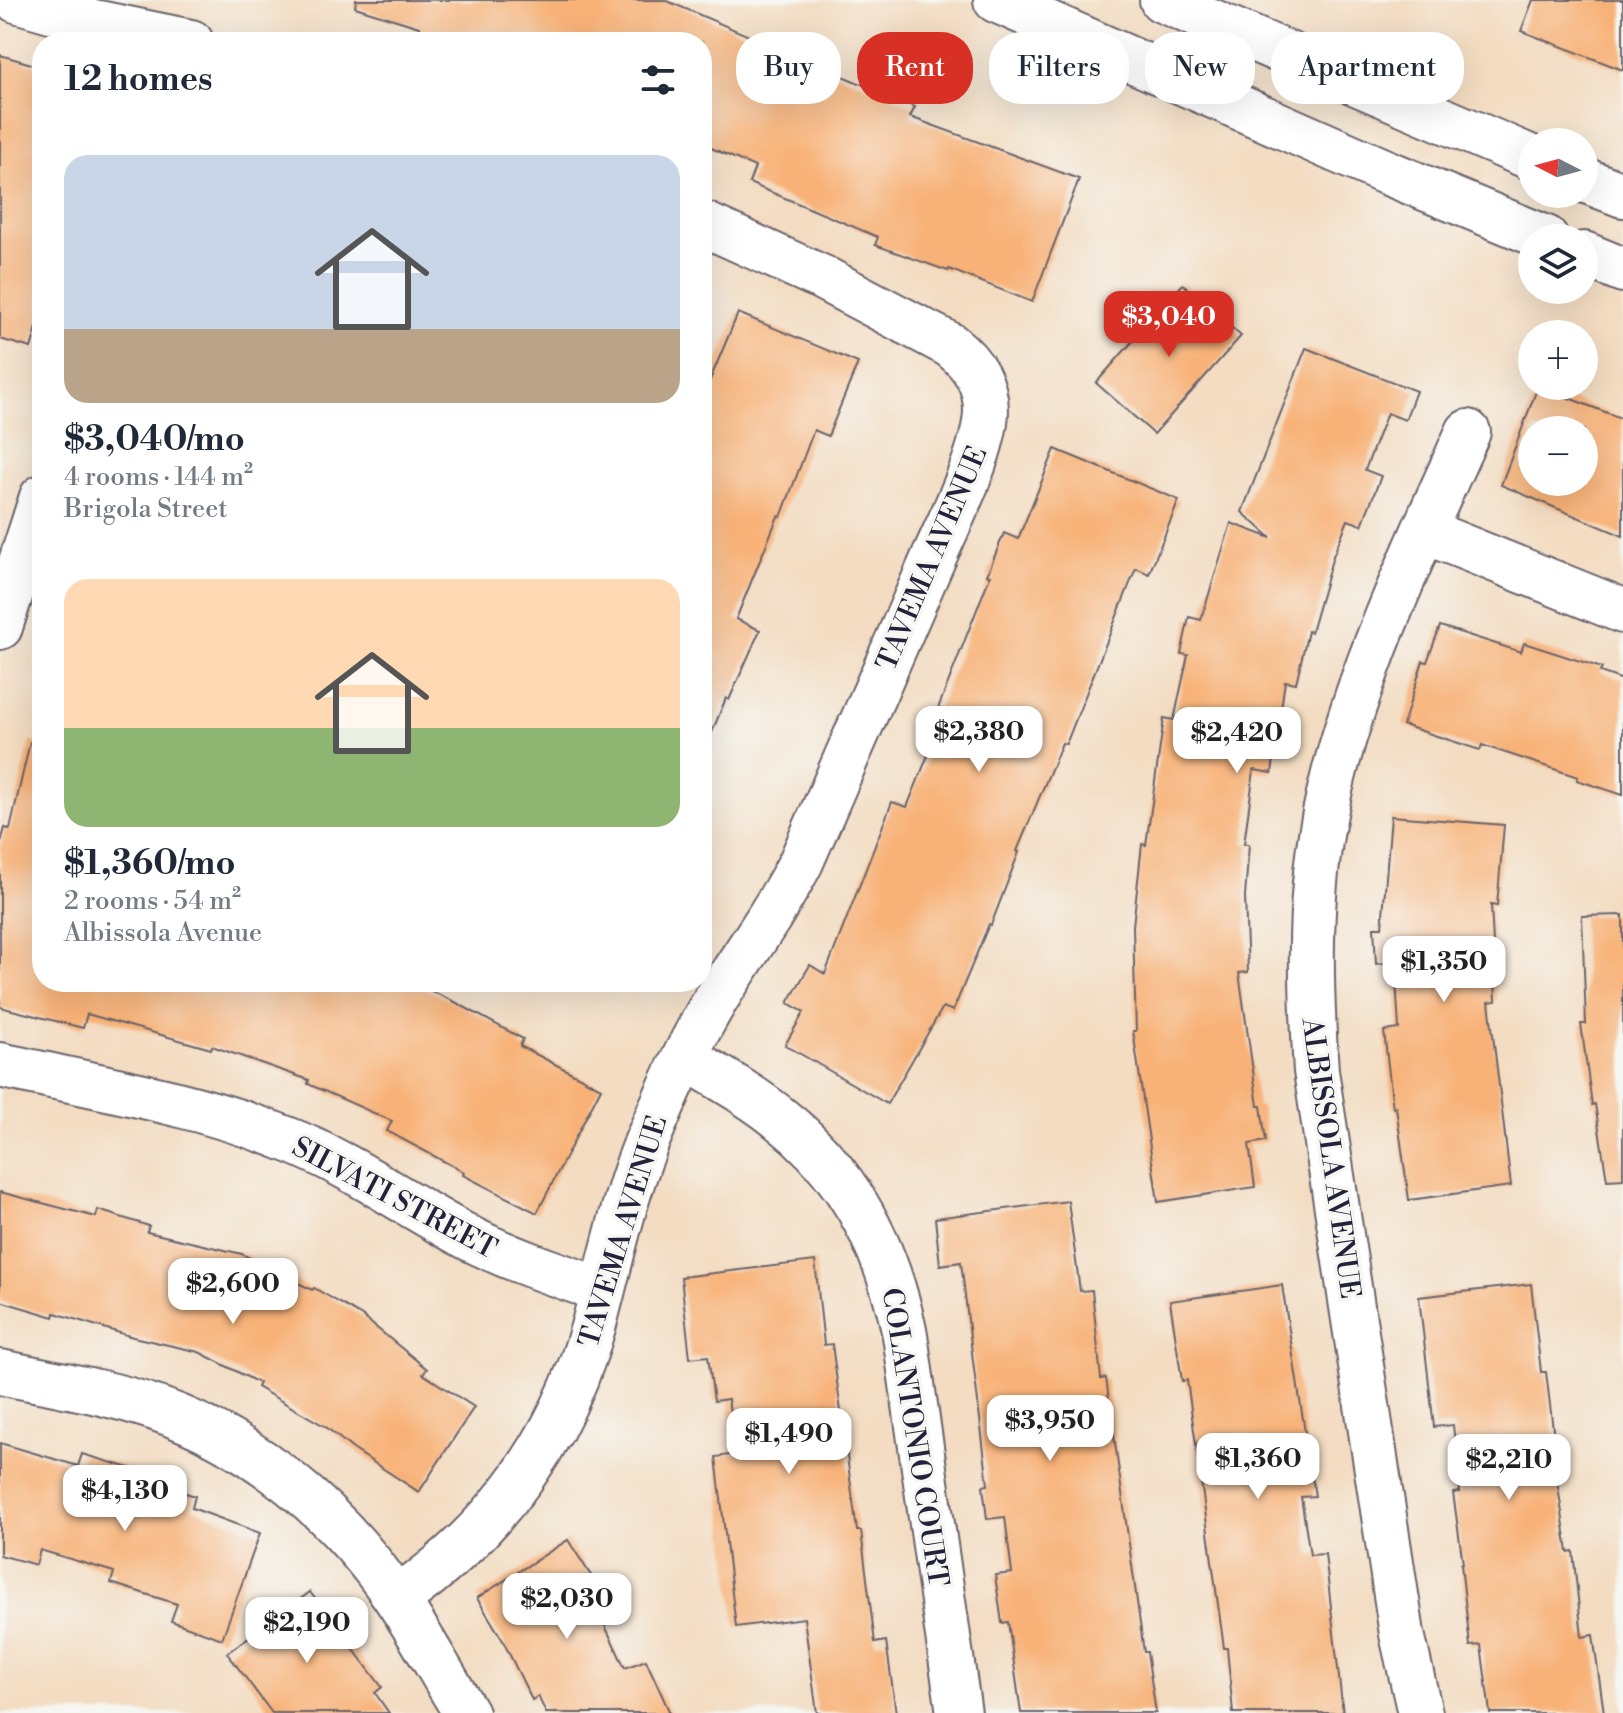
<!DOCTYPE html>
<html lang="en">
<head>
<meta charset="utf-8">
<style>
	body { margin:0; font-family:"Libre Bodoni",serif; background:#f6f6f7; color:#1f2937; height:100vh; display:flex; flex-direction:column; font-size:30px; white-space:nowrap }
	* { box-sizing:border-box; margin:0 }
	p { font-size:26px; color:#747a83 }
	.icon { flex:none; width:44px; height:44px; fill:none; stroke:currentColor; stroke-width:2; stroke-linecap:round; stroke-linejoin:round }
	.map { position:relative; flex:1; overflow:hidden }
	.panel { position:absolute; left:32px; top:32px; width:680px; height:960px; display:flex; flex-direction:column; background:#fff; border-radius:32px; box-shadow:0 8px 32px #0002 }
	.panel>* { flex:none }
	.hud { position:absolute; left:736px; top:32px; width:760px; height:72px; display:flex; gap:16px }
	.needle { width:52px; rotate:276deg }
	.controls { position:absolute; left:1518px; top:128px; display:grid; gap:16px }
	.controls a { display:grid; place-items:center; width:80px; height:80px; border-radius:50%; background:#fff; box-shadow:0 8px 32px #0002; font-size:40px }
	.price { position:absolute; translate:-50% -68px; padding:0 18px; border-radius:16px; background:#fff; color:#222; font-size:26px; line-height:52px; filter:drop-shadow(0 2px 4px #0008) }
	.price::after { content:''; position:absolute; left:50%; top:48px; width:24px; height:18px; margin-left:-12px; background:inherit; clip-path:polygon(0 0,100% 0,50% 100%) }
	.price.selected { background:#d93025; color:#fff }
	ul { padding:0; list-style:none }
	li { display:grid; align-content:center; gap:16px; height:424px; padding:0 32px }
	li span { display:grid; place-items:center; height:248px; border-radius:24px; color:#555 }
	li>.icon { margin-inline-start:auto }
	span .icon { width:144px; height:144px; fill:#fffc; stroke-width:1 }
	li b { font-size:34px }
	h2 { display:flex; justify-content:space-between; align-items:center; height:96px; padding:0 32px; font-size:34px }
	.tag { padding:0 28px; border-radius:32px; background:#fff; box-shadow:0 8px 32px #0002; font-size:28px; line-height:72px }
	.tag.selected { background:#d93025; color:#fff }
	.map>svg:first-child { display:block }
</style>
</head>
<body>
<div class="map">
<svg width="1623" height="1713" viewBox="0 0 1623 1713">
	<rect width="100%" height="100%" fill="#f6f6f2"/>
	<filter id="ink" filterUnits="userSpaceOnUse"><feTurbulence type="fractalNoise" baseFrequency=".0125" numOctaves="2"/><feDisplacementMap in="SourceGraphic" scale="16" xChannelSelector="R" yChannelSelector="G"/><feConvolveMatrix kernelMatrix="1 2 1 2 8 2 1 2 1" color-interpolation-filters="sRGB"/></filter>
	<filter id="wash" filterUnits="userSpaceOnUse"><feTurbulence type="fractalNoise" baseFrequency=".006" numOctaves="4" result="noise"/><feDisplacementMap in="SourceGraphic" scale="32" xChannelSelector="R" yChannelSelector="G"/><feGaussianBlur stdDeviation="1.8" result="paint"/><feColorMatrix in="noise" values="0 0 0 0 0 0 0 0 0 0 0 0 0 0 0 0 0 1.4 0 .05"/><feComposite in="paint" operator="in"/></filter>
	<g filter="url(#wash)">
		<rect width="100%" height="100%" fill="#f3dcc1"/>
		<g id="blocks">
			<g fill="#f8b278" fill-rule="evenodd">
				<polygon points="356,0 665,0 915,107 910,117 1079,179 1032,302 949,269 948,271 875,245 878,237 749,183 755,167 702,144 702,42 415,42 419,27 355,7"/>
				<polygon points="1533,0 1623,0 1623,70 1521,31"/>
				<polygon points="0,55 42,67 42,310 31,348 0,339"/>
				<polygon points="1183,284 1241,336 1154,434 1096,383"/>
				<polygon points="738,313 858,363 828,436 814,430 781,517 778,516 736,619 760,630 729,700 726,698 703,754 702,399"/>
				<polygon points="1306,348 1416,391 1405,420 1387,413 1365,470 1381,476 1362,525 1348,520 1333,556 1311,632 1308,631 1296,683 1285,681 1272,773 1254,770 1244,844 1249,844 1245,897 1248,972 1239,973 1258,1106 1261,1106 1266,1141 1249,1144 1255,1187 1158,1202 1133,1031 1136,1031 1133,926 1142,844 1146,845 1164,718 1174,720 1188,655 1181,654 1189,617 1201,620 1231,523 1271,538 1242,512"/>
				<path d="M 1538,386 L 1623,419 L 1623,536 L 1501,485 ZM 1532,430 L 1584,430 L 1584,482 L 1532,482 Z"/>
				<polygon points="1055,449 1179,500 1149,574 1136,568 1066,744 1062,743 1017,851 1019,852 991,925 989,924 953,1011 943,1007 887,1104 785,1045 804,1012 788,1003 810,965 825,974 892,802 907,807 933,743 918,737 929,708 937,711 990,576 987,575 1004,533 1018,539"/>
				<polygon points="1440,626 1521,652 1524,643 1602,668 1600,672 1623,680 1623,795 1577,780 1578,777 1482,745 1480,750 1403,725 1423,661 1427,662"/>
				<polygon points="30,742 42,743 42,982 411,982 455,1002 523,1039 520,1046 601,1088 537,1213 463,1175 464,1172 387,1131 392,1121 308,1084 309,1080 212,1046 211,1049 87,1014 83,1028 0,1007 0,846 5,828 10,829"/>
				<polygon points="1391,816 1504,825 1497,906 1491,905 1496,1001 1489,1002 1511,1186 1409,1200 1396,1107 1393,1108 1384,1031 1399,1029 1395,962 1376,964 1374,927 1382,927"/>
				<polygon points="1623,915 1623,1179 1607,1180 1595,1104 1592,1105 1581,1024 1586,1024 1582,916"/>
				<polygon points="0,1192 96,1217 98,1210 149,1226 147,1232 242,1254 312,1290 314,1288 362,1316 427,1369 423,1374 474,1407 419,1492 353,1449 326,1427 257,1387 259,1383 199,1352 133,1337 55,1313 54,1317 0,1301"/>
				<polygon points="1068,1201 1080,1291 1092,1290 1101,1379 1106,1378 1144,1652 1147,1652 1156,1713 1021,1713 1008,1622 1002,1623 995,1575 1012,1573 1005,1517 987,1519 983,1486 988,1485 961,1262 940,1265 935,1218"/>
				<polygon points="815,1261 824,1345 832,1344 857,1531 861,1531 875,1643 886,1641 896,1713 817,1713 804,1618 736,1627 716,1457 736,1454 728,1399 714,1401 708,1356 690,1358 681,1277"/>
				<polygon points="1531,1284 1541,1372 1546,1372 1556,1454 1553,1454 1568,1552 1573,1551 1582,1637 1593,1635 1604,1713 1490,1713 1481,1645 1470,1646 1461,1564 1463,1564 1453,1493 1460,1492 1453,1425 1434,1427 1419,1297"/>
				<polygon points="1282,1285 1315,1496 1301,1497 1310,1555 1325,1554 1343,1713 1233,1713 1227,1648 1224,1648 1187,1380 1182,1381 1170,1301"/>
				<polygon points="0,1443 78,1466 82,1454 133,1469 131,1475 195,1496 192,1508 260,1533 222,1639 171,1621 177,1604 111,1583 114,1572 40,1550 36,1565 0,1555"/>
				<polygon points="568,1540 599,1588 590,1594 625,1668 646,1660 670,1713 546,1713 538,1696 532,1700 502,1639 477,1598"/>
				<polygon points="310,1592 382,1687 375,1693 389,1713 272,1713 227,1653"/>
			</g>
		</g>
	</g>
	<g filter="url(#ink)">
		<use href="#blocks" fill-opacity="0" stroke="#6b636a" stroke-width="2"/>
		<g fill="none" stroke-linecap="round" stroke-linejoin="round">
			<defs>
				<g id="minor">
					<polyline points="16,0 89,21 191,42"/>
					<polyline points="1424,531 1623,611"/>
					<polyline points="0,627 42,497"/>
					<path d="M 685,1057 C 718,1077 753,1096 783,1121 C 851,1175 888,1251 905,1335 L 959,1713"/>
					<path d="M 0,1065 C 95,1086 193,1102 284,1138 C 352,1164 407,1206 471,1239 C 513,1260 558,1275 602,1290"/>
					<path d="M 0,1372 C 52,1383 105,1391 155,1408 C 254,1442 338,1512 396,1598 C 421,1635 442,1675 466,1713"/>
					<path d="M 397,1599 C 495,1531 562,1441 594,1324 C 612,1257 625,1190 653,1127 C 673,1079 696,1030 724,986 C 751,945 778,906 801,862 C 844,763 887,665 930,566 C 947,526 985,453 986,411 C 986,382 972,362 950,345 L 821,277 L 702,223"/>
					<path d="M 1420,1713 L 1402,1634 L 1316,1071 C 1311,990 1308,909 1322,829 C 1345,697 1413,555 1468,432"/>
				</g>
				<g id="major">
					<polyline points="996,0 1386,172 1546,238"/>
					<polyline points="1162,0 1532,158"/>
					<polyline points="1584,180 1623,195"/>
					<polyline points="1584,254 1623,270"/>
				</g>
			</defs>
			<use href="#minor" stroke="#6b636a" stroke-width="48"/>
			<use href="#major" stroke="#6b636a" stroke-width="48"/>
			<use href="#minor" stroke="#fff" stroke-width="44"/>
			<use href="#major" stroke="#fff" stroke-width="44"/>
		</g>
	</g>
	<g text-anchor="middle" stroke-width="7" stroke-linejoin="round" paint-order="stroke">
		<g font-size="28" fill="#22223b" stroke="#f6f6f2">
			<text transform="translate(931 558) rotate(-67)" y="10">TAVEMA AVENUE</text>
			<text transform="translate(1332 1158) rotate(82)" y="10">ALBISSOLA AVENUE</text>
			<text transform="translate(395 1197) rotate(28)" y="10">SILVATI STREET</text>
			<text transform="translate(622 1231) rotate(-73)" y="10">TAVEMA AVENUE</text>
			<text transform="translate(916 1437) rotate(81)" y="10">COLANTONIO COURT</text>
		</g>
	</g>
</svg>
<div class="controls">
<a><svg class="needle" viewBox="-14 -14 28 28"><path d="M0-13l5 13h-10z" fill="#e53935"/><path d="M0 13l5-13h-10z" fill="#747a83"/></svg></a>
<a><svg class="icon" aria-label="layers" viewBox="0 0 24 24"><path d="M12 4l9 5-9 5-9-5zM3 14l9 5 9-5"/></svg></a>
<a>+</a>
<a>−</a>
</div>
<b class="price selected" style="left:1169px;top:359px">$3,040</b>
<b class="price" style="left:979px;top:774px">$2,380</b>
<b class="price" style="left:1237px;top:775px">$2,420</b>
<b class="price" style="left:1444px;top:1004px">$1,350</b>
<b class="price" style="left:233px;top:1326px">$2,600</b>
<b class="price" style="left:1050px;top:1463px">$3,950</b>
<b class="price" style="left:789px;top:1476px">$1,490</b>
<b class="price" style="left:1258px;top:1501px">$1,360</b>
<b class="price" style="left:1509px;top:1502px">$2,210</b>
<b class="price" style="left:125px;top:1533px">$4,130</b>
<b class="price" style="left:567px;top:1641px">$2,030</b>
<b class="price" style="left:307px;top:1665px">$2,190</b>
<div class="hud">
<a class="tag">Buy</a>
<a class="tag selected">Rent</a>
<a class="tag">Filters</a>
<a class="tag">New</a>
<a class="tag">Apartment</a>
</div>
<section class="panel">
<h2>12 homes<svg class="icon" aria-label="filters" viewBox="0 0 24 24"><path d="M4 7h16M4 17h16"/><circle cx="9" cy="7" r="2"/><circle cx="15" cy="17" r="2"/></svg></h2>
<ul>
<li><span style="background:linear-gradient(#c9d6e8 70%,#b9a48a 0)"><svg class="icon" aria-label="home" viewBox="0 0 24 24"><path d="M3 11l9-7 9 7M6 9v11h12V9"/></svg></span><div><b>$3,040/mo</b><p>4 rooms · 144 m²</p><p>Brigola Street</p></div></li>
<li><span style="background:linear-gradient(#ffd9b3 60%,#8fb573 0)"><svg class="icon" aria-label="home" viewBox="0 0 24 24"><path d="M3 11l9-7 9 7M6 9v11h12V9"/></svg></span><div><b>$1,360/mo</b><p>2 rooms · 54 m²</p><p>Albissola Avenue</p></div></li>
</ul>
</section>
</div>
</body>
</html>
